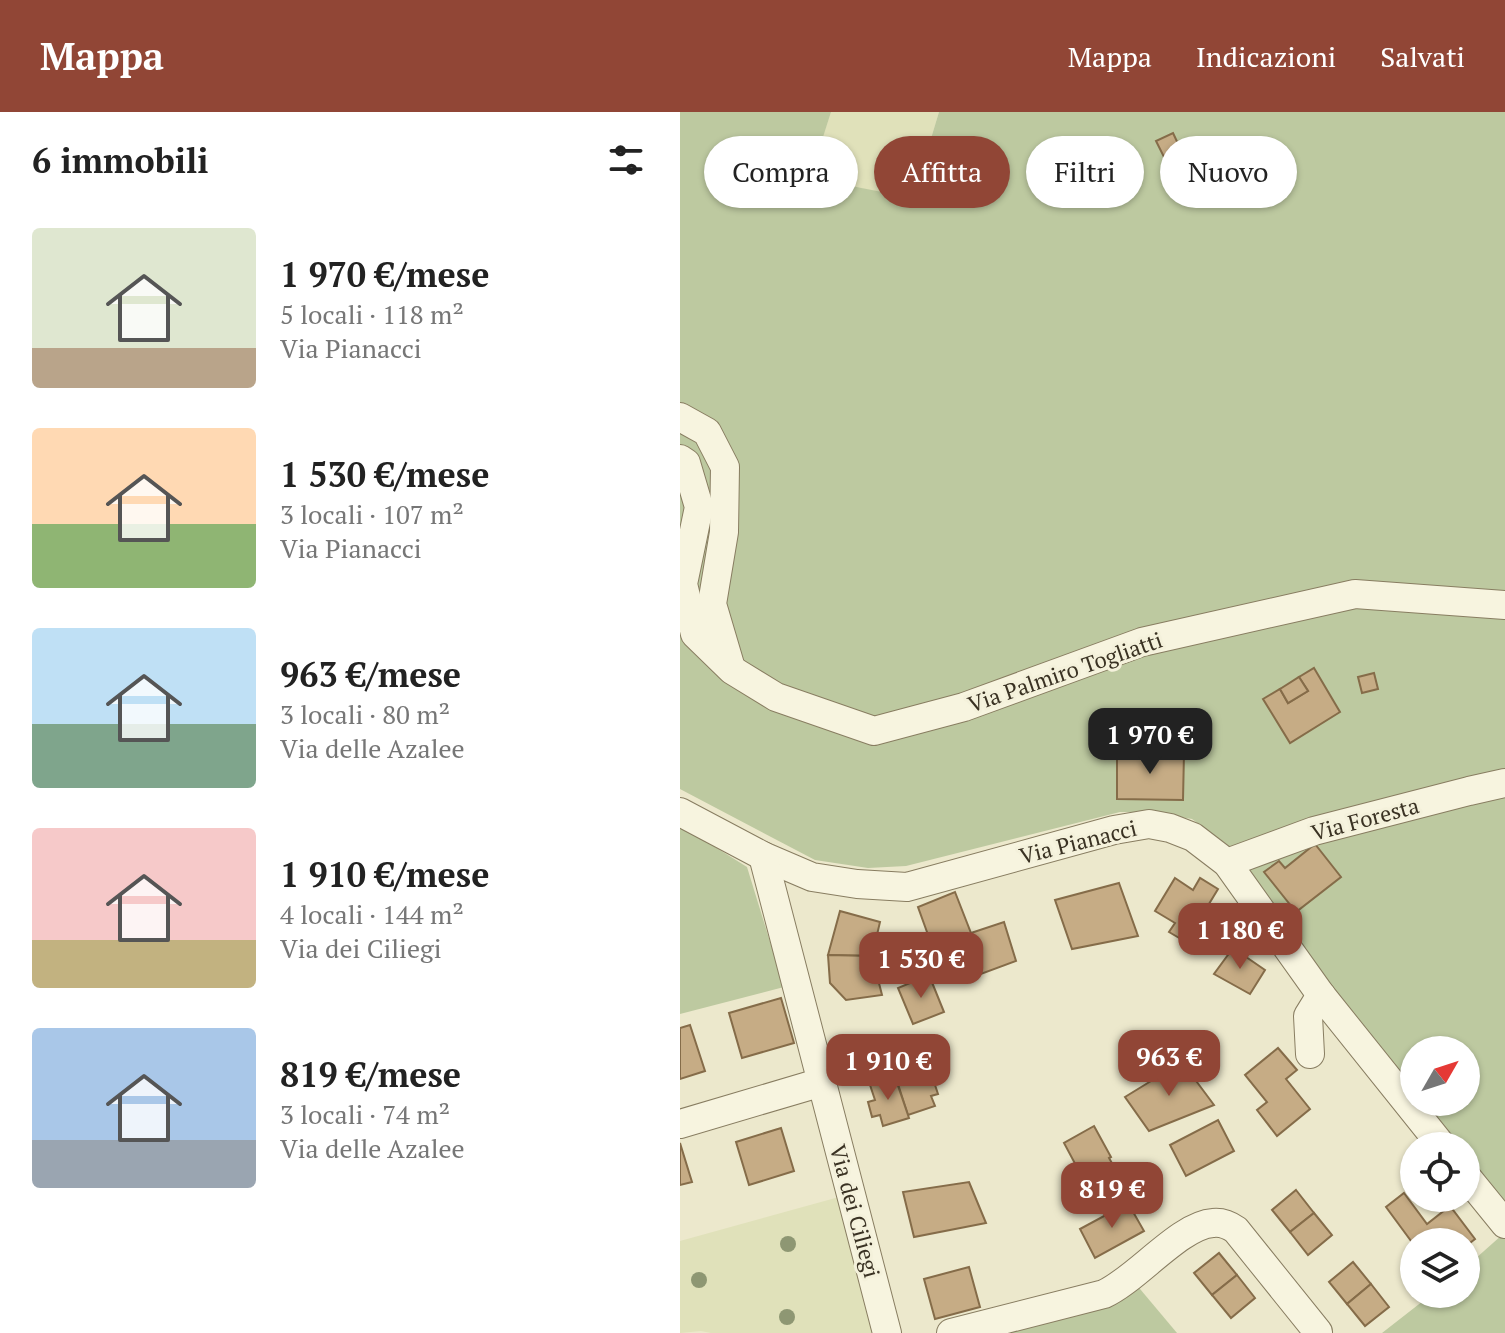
<!DOCTYPE html>
<html lang="it">
<head>
<meta charset="utf-8">
<style>
	body { margin:0; font-family:"PT Serif",serif; background:#f6f6f6; color:#222; height:100vh; display:flex; flex-direction:column; font-size:30px; white-space:nowrap }
	* { box-sizing:border-box; margin:0 }
	p { font-size:26px; color:#767676 }
	.icon { flex:none; width:44px; height:44px; fill:none; stroke:currentColor; stroke-width:2; stroke-linecap:round; stroke-linejoin:round }
	.map { position:relative; flex:1; overflow:hidden }
	.side { display:flex; flex-direction:column; background:#fff; width:680px }
	.side>* { flex:none }
	.guide { position:absolute; left:24px; top:24px; width:680px; height:72px; display:flex; gap:16px }
	.needle { width:52px; rotate:51deg }
	.fabs { position:absolute; left:720px; top:924px; display:grid; gap:16px }
	.fabs a { display:grid; place-items:center; width:80px; height:80px; border-radius:50%; background:#fff; box-shadow:0 2px 6px #0004; font-size:40px }
	.price { position:absolute; translate:-50% -68px; padding:0 18px; border-radius:16px; background:#914636; color:#fff; font-size:26px; line-height:52px; filter:drop-shadow(0 2px 4px #0008) }
	.price::after { content:''; position:absolute; left:50%; top:48px; width:24px; height:18px; margin-left:-12px; background:inherit; clip-path:polygon(0 0,100% 0,50% 100%) }
	.price.current { background:#222; color:#fff }
	ul { padding:0; list-style:none }
	li { display:flex; align-items:center; gap:24px; height:200px; padding:0 32px }
	li span { display:grid; place-items:center; flex:none; width:224px; height:160px; border-radius:8px; color:#555 }
	li>.icon { margin-inline-start:auto }
	span .icon { width:96px; height:96px; fill:#fffc; stroke-width:1 }
	li b { font-size:34px }
	h2 { display:flex; justify-content:space-between; align-items:center; height:96px; padding:0 32px; font-size:34px }
	.chip { padding:0 28px; border-radius:36px; background:#fff; box-shadow:0 2px 6px #0004; font-size:28px; line-height:72px }
	.chip.current { background:#914636; color:#fff }
	header { display:flex; align-items:center; gap:48px; box-sizing:border-box; height:112px; padding:0 40px; background:#914636; color:#fff }
	header strong { font-size:38px }
	nav { display:flex; gap:44px; margin-inline-start:auto; font-size:28px }
	main { display:flex; flex:1; min-height:0 }
	.map>svg:first-child { display:block }
</style>
</head>
<body>
<header>
<strong>Mappa</strong>
<nav><a>Mappa</a><a>Indicazioni</a><a>Salvati</a></nav>
</header>
<main>
<section class="side">
<h2>6 immobili<svg class="icon" aria-label="filters" viewBox="0 0 24 24"><path d="M4 7h16M4 17h16"/><circle cx="9" cy="7" r="2"/><circle cx="15" cy="17" r="2"/></svg></h2>
<ul>
<li><span style="background:linear-gradient(#dfe7d0 75%,#b9a48a 0)"><svg class="icon" aria-label="home" viewBox="0 0 24 24"><path d="M3 11l9-7 9 7M6 9v11h12V9"/></svg></span><div><b>1 970 €/mese</b><p>5 locali · 118 m²</p><p>Via Pianacci</p></div></li>
<li><span style="background:linear-gradient(#ffd9b3 60%,#8fb573 0)"><svg class="icon" aria-label="home" viewBox="0 0 24 24"><path d="M3 11l9-7 9 7M6 9v11h12V9"/></svg></span><div><b>1 530 €/mese</b><p>3 locali · 107 m²</p><p>Via Pianacci</p></div></li>
<li><span style="background:linear-gradient(#bfe0f5 60%,#7fa58c 0)"><svg class="icon" aria-label="home" viewBox="0 0 24 24"><path d="M3 11l9-7 9 7M6 9v11h12V9"/></svg></span><div><b>963 €/mese</b><p>3 locali · 80 m²</p><p>Via delle Azalee</p></div></li>
<li><span style="background:linear-gradient(#f6c9c9 70%,#c2b280 0)"><svg class="icon" aria-label="home" viewBox="0 0 24 24"><path d="M3 11l9-7 9 7M6 9v11h12V9"/></svg></span><div><b>1 910 €/mese</b><p>4 locali · 144 m²</p><p>Via dei Ciliegi</p></div></li>
<li><span style="background:linear-gradient(#a9c7e8 70%,#9aa5b1 0)"><svg class="icon" aria-label="home" viewBox="0 0 24 24"><path d="M3 11l9-7 9 7M6 9v11h12V9"/></svg></span><div><b>819 €/mese</b><p>3 locali · 74 m²</p><p>Via delle Azalee</p></div></li>
</ul>
</section>
<div class="map">
<svg width="825" height="1221" viewBox="0 0 825 1221">
	<rect width="100%" height="100%" fill="#ece8cc"/>
	<g fill="#e0e1ba">
		<polygon points="151,0 259,0 233,86 129,67"/>
		<polygon points="159,1085 196,1221 31,1221 21,1219 0,1221 0,1129"/>
	</g>
	<g fill="#bdc9a0">
		<polygon points="0,0 151,0 130,66 233,86 259,0 825,0 825,1093 786,1044 786,1034 778,1034 743,990 786,990 786,938 734,938 734,979 651,875 552,736 512,707 469,700 440,700 226,754 188,756 135,748 0,677"/>
		<polygon points="0,713 67,755 104,875 0,902"/>
		<polygon points="822,1123 825,1126 825,1221 702,1221 752,1182 786,1182 786,1155"/>
		<polygon points="455,1171 497,1221 318,1221"/>
	</g>
	<g fill="#c6ac85" stroke="#856c49" stroke-width="2">
		<polygon points="493,21 515,68 499,75 476,29"/>
		<polygon points="634,556 660,600 610,631 583,587 600,577 608,591 628,579 619,565"/>
		<polygon points="694,561 698,577 682,581 678,565"/>
		<polygon points="619,565 628,579 608,591 600,577"/>
		<polygon points="437,640 504,641 503,688 437,687"/>
		<polygon points="635,732 661,765 616,800 584,760 599,749 605,756"/>
		<polygon points="495,766 513,778 520,766 538,777 506,830 489,820 495,811 475,799"/>
		<polygon points="439,771 458,824 392,837 375,788"/>
		<polygon points="275,780 291,821 324,810 336,849 282,869 276,850 260,856 238,795"/>
		<polygon points="160,799 200,810 192,844 148,843"/>
		<polygon points="553,836 585,858 570,882 534,862"/>
		<polygon points="148,843 192,844 202,883 166,888 150,871"/>
		<polygon points="249,863 264,900 233,912 218,876"/>
		<polygon points="101,886 114,931 62,946 49,901"/>
		<polygon points="10,913 25,959 0,967 0,916"/>
		<polygon points="598,936 617,958 606,967 630,997 597,1024 577,998 587,990 565,963"/>
		<polygon points="502,950 534,993 469,1019 445,985"/>
		<polygon points="242,955 246,969 253,967 258,982 251,984 255,994 228,1003 215,963"/>
		<polygon points="215,965 229,1006 203,1014 200,1003 192,1005 188,990 195,988 190,973"/>
		<polygon points="538,1008 554,1039 506,1064 490,1033"/>
		<polygon points="414,1014 431,1045 429,1046 441,1067 409,1085 395,1061 399,1059 384,1031"/>
		<polygon points="101,1016 114,1059 69,1073 56,1030"/>
		<polygon points="0,1031 12,1070 0,1073"/>
		<polygon points="289,1070 306,1111 234,1125 223,1080"/>
		<polygon points="616,1078 634,1101 610,1120 592,1098"/>
		<polygon points="724,1081 747,1112 770,1094 795,1127 786,1134 786,1130 734,1130 734,1133 706,1095"/>
		<polygon points="448,1091 464,1119 415,1146 400,1117"/>
		<polygon points="634,1101 652,1123 628,1143 610,1120"/>
		<polygon points="539,1141 557,1163 532,1183 514,1161"/>
		<polygon points="673,1150 691,1172 667,1192 649,1170"/>
		<polygon points="289,1155 300,1195 255,1207 244,1167"/>
		<polygon points="557,1163 575,1186 551,1206 532,1183"/>
		<polygon points="691,1172 709,1195 685,1214 667,1192"/>
	</g>
	<g fill="none" stroke-linecap="round" stroke-linejoin="round">
		<defs>
			<g id="minor">
				<polyline points="0,305 27,320 45,355 44,420 32,492 50,553"/>
				<polyline points="0,347 6,351 19,395 3,472 15,522 52,558 96,585 194,619 284,595 462,530 675,482 825,493"/>
				<polyline points="0,700 83,744 132,765 177,772 227,775 434,718 469,712 490,716 513,725 547,751 641,883 762,1034"/>
				<polyline points="83,744 207,1221"/>
				<polyline points="547,751 634,719 789,679 825,671"/>
				<polyline points="630,942 628,904 641,883"/>
				<polyline points="0,1012 142,970"/>
				<polyline points="786,1064 825,1112"/>
				<path d="M 271,1221 L 424,1182 C 457,1167 500,1113 533,1111 C 542,1110 549,1113 556,1118 L 638,1220"/>
			</g>
		</defs>
		<use href="#minor" stroke="#887d61" stroke-width="30"/>
		<use href="#minor" stroke="#f7f4df" stroke-width="28"/>
	</g>
	<g fill="#8e9773">
		<circle cx="108" cy="1132" r="8"/>
		<circle cx="19" cy="1168" r="8"/>
		<circle cx="107" cy="1205" r="8"/>
	</g>
	<g text-anchor="middle" stroke-width="6" stroke-linejoin="round" paint-order="stroke">
		<g font-size="22" fill="#3a3223" stroke="#f4f1db">
			<text transform="translate(385 560) rotate(-19)" y="8">Via Palmiro Togliatti</text>
			<text transform="translate(685 707) rotate(-15)" y="8">Via Foresta</text>
			<text transform="translate(398 730) rotate(-14)" y="8">Via Pianacci</text>
			<text transform="translate(175 1099) rotate(75)" y="8">Via dei Ciliegi</text>
		</g>
	</g>
</svg>
<div class="fabs">
<a><svg class="needle" viewBox="-14 -14 28 28"><path d="M0-13l5 13h-10z" fill="#e53935"/><path d="M0 13l5-13h-10z" fill="#767676"/></svg></a>
<a><svg class="icon" aria-label="locate" viewBox="0 0 24 24"><circle cx="12" cy="12" r="6"/><path d="M12 2v4M12 18v4M2 12h4M18 12h4"/></svg></a>
<a><svg class="icon" aria-label="layers" viewBox="0 0 24 24"><path d="M12 4l9 5-9 5-9-5zM3 14l9 5 9-5"/></svg></a>
</div>
<b class="price current" style="left:470px;top:664px">1 970 €</b>
<b class="price" style="left:560px;top:859px">1 180 €</b>
<b class="price" style="left:241px;top:888px">1 530 €</b>
<b class="price" style="left:489px;top:986px">963 €</b>
<b class="price" style="left:208px;top:990px">1 910 €</b>
<b class="price" style="left:432px;top:1118px">819 €</b>
<div class="guide">
<a class="chip">Compra</a>
<a class="chip current">Affitta</a>
<a class="chip">Filtri</a>
<a class="chip">Nuovo</a>
</div>
</div>
</main>
</body>
</html>
